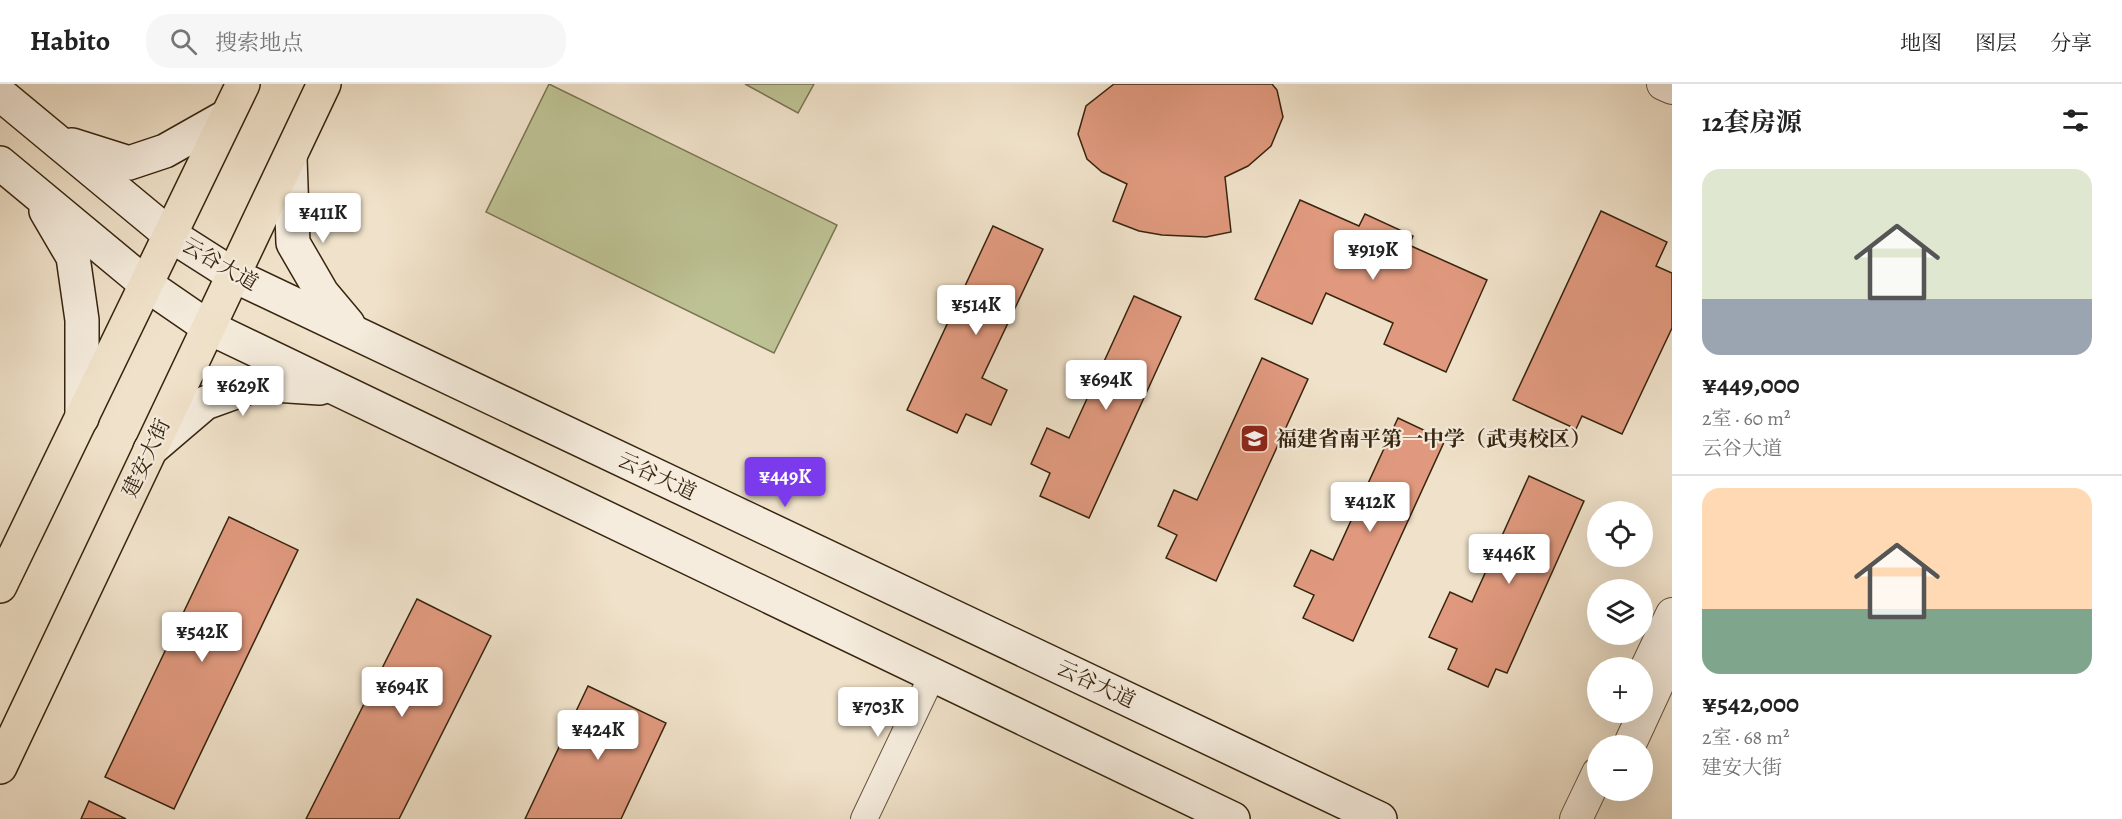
<!DOCTYPE html>
<html lang="zh">
<head>
<meta charset="utf-8">
<style>
	body { margin:0; font-family:Alegreya,"Noto Serif SC",serif; background:#f6f6f6; color:#222; height:100vh; display:flex; flex-direction:column; font-size:22px; white-space:nowrap }
	* { box-sizing:border-box; margin:0 }
	p { font-size:20px; color:#767676 }
	.icon { flex:none; width:33px; height:33px; fill:none; stroke:currentColor; stroke-width:2; stroke-linecap:round; stroke-linejoin:round }
	.map { position:relative; flex:1; overflow:hidden }
	.side { display:flex; flex-direction:column; background:#fff; width:450px }
	.side>* { flex:none }
	.tools { position:absolute; left:1587px; top:417px; display:grid; gap:12px }
	.tools a { display:grid; place-items:center; width:66px; height:66px; border-radius:50%; background:#fff; box-shadow:0 6px 24px #0002; font-size:30px }
	.price { position:absolute; translate:-50% -51px; padding:0 14px; border-radius:6px; background:#fff; color:#222; font-size:20px; line-height:39px; filter:drop-shadow(0 2px 3px #0008) }
	.price::after { content:''; position:absolute; left:50%; top:36px; width:18px; height:14px; margin-left:-9px; background:inherit; clip-path:polygon(0 0,100% 0,50% 100%) }
	.price.current { background:#7c3aed; color:#fff }
	ul { padding:0; list-style:none }
	li { display:grid; align-content:center; gap:12px; height:318px; padding:0 30px }
	li+li { border-top:2px solid #e0e0e0 }
	li span { display:grid; place-items:center; height:186px; border-radius:18px; color:#555 }
	li>.icon { margin-inline-start:auto }
	span .icon { width:108px; height:108px; fill:#fffc; stroke-width:1 }
	li b { font-size:26px }
	h2 { display:flex; justify-content:space-between; align-items:center; height:72px; padding:0 30px; font-size:26px }
	header { display:flex; align-items:center; gap:36px; box-sizing:border-box; height:84px; padding:0 30px; background:#fff; border-bottom:2px solid #e0e0e0 }
	header strong { font-size:28px }
	nav { display:flex; gap:33px; margin-inline-start:auto; font-size:21px }
	.search { width:420px; height:54px; background:#f6f6f6; display:flex; align-items:center; gap:15px; box-sizing:border-box; padding:0 21px; border-radius:24px; color:#767676; font-size:22px }
	main { display:flex; flex:1; min-height:0 }
	.map>svg:first-child { display:block }
</style>
</head>
<body>
<header>
<strong>Habito</strong>
<div class="search"><svg class="icon" aria-label="search" viewBox="0 0 24 24"><circle cx="10" cy="10" r="6"/><path d="M15 15l6 6"/></svg>搜索地点</div>
<nav><a>地图</a><a>图层</a><a>分享</a></nav>
</header>
<main>
<div class="map">
<svg width="1672" height="735" viewBox="0 0 1672 735">
	<rect width="100%" height="100%" fill="#f0e2ca"/>
	<filter id="stains"><feTurbulence type="fractalNoise" baseFrequency=".00333" numOctaves="4"/><feColorMatrix values="0 0 0 0 .2 0 0 0 0 .09 0 0 0 0 .02 0 0 0 .5 -.17"/></filter>
	<radialGradient id="worn" r=".72"><stop offset=".6" stop-color="#630" stop-opacity="0"/><stop offset="1" stop-color="#630" stop-opacity=".3"/></radialGradient>
	<g fill="#bdc294" stroke="#7a7452" stroke-width="1.5">
		<polygon points="549,0 837,141 774,269 486,128"/>
		<polygon points="745,0 814,0 798,29"/>
	</g>
	<g fill="#e0997e" stroke="#37250f" stroke-width="1.5">
		<polygon points="1114,0 1272,0 1277,6 1283,33 1271,62 1248,82 1225,93 1231,148 1206,153 1162,151 1139,147 1113,137 1127,100 1102,88 1087,75 1078,50 1086,22"/>
		<polygon points="1300,116 1359,142 1365,130 1413,152 1409,161 1487,196 1446,288 1384,260 1393,239 1326,209 1312,240 1255,215"/>
		<polygon points="1601,127 1667,158 1656,182 1672,189 1672,244 1622,350 1582,332 1576,345 1513,316"/>
		<polygon points="993,142 1043,165 982,294 1007,306 991,341 966,330 957,349 907,326"/>
		<polygon points="1134,212 1181,233 1089,434 1040,412 1050,389 1031,380 1047,344 1069,354"/>
		<polygon points="1262,274 1308,295 1216,497 1166,474 1177,451 1158,442 1174,406 1197,416"/>
		<polygon points="1398,334 1445,356 1353,557 1303,534 1314,511 1294,502 1311,466 1333,476"/>
		<polygon points="1529,392 1584,417 1507,589 1496,585 1488,603 1448,585 1457,565 1429,553 1450,508 1472,518"/>
		<polygon points="229,433 298,466 174,725 105,693"/>
		<polygon points="417,515 491,552 399,735 306,735"/>
		<polygon points="588,602 666,639 621,735 525,735"/>
		<polygon points="89,717 126,735 81,735"/>
	</g>
	<g fill="none" stroke-linecap="round" stroke-linejoin="round">
		<defs>
			<polyline id="minor" points="864,735 932,592"/>
			<g id="tertiary">
				<polyline points="1663,0 1672,4"/>
				<polyline points="1644,589 1672,530"/>
				<polyline points="1629,662 1672,569"/>
				<polyline points="1576,735 1598,689"/>
			</g>
			<g id="secondary">
				<polyline points="0,10 169,150 235,192 1380,735"/>
				<polyline points="72,61 129,79 165,67 227,32"/>
				<polyline points="290,74 293,159 322,209 348,240"/>
				<polyline points="0,79 147,201 208,243 1233,735"/>
				<polyline points="46,127 73,173 82,236 82,334"/>
				<polyline points="150,366 205,319 258,300 320,304"/>
			</g>
			<g id="primary">
				<polyline points="0,502 243,0"/>
				<polyline points="0,683 324,0"/>
			</g>
		</defs>
		<use href="#minor" stroke="#65543e" stroke-width="28"/>
		<use href="#tertiary" stroke="#65543e" stroke-width="34"/>
		<use href="#secondary" stroke="#37250f" stroke-width="36"/>
		<use href="#primary" stroke="#37250f" stroke-width="36"/>
		<use href="#minor" stroke="#f5ecdd" stroke-width="26"/>
		<use href="#tertiary" stroke="#f5ecdd" stroke-width="32"/>
		<use href="#secondary" stroke="#f5ecdd" stroke-width="33"/>
		<use href="#primary" stroke="#f0e2ca" stroke-width="33"/>
	</g>
	<defs>
		<symbol id="school-square" viewBox="-11 -11 22 22"><rect x="-9" y="-9" width="18" height="18" rx="4" fill="#8f2418" stroke="#f5ecdd"/><path d="M0-5L7-2L0 1L-7-2ZM-4 1L0 2.5L4 1V4Q0 6-4 4Z" fill="#fff"/></symbol>
	</defs>
	<g fill-rule="evenodd">
		<use href="#school-square" x="1238" y="338" width="33" height="33"/>
	</g>
	<g text-anchor="middle" stroke-width="4.5" stroke-linejoin="round" paint-order="stroke">
		<g font-size="21" fill="#37250f" stroke="#f5ecdd">
			<text transform="translate(220 180) rotate(30)" y="7">云谷大道</text>
			<text transform="translate(146 374) rotate(-65)" y="7">建安大街</text>
			<text transform="translate(657 392) rotate(25)" y="7">云谷大道</text>
			<text transform="translate(1096 600) rotate(25)" y="7">云谷大道</text>
		</g>
		<g font-size="21" font-weight="bold" fill="#37250f" stroke="#f5ecdd" text-anchor="start">
			<text x="1276" y="362">福建省南平第一中学（武夷校区）</text>
		</g>
	</g>
	<rect width="100%" height="100%" filter="url(#stains)"/>
	<rect width="100%" height="100%" fill="url(#worn)"/>
</svg>
<div class="tools">
<a><svg class="icon" aria-label="locate" viewBox="0 0 24 24"><circle cx="12" cy="12" r="6"/><path d="M12 2v4M12 18v4M2 12h4M18 12h4"/></svg></a>
<a><svg class="icon" aria-label="layers" viewBox="0 0 24 24"><path d="M12 4l9 5-9 5-9-5zM3 14l9 5 9-5"/></svg></a>
<a>+</a>
<a>−</a>
</div>
<b class="price" style="left:323px;top:160px">¥411K</b>
<b class="price" style="left:1373px;top:197px">¥919K</b>
<b class="price" style="left:976px;top:252px">¥514K</b>
<b class="price" style="left:1106px;top:327px">¥694K</b>
<b class="price" style="left:243px;top:333px">¥629K</b>
<b class="price current" style="left:785px;top:424px">¥449K</b>
<b class="price" style="left:1370px;top:449px">¥412K</b>
<b class="price" style="left:1509px;top:501px">¥446K</b>
<b class="price" style="left:202px;top:579px">¥542K</b>
<b class="price" style="left:402px;top:634px">¥694K</b>
<b class="price" style="left:878px;top:654px">¥703K</b>
<b class="price" style="left:598px;top:677px">¥424K</b>
</div>
<section class="side">
<h2>12套房源<svg class="icon" aria-label="filters" viewBox="0 0 24 24"><path d="M4 7h16M4 17h16"/><circle cx="9" cy="7" r="2"/><circle cx="15" cy="17" r="2"/></svg></h2>
<ul>
<li><span style="background:linear-gradient(#dfe7d0 70%,#9aa5b1 0)"><svg class="icon" aria-label="home" viewBox="0 0 24 24"><path d="M3 11l9-7 9 7M6 9v11h12V9"/></svg></span><div><b>¥449,000</b><p>2室 · 60 m²</p><p>云谷大道</p></div></li>
<li><span style="background:linear-gradient(#ffd9b3 65%,#7fa58c 0)"><svg class="icon" aria-label="home" viewBox="0 0 24 24"><path d="M3 11l9-7 9 7M6 9v11h12V9"/></svg></span><div><b>¥542,000</b><p>2室 · 68 m²</p><p>建安大街</p></div></li>
</ul>
</section>
</main>
</body>
</html>
